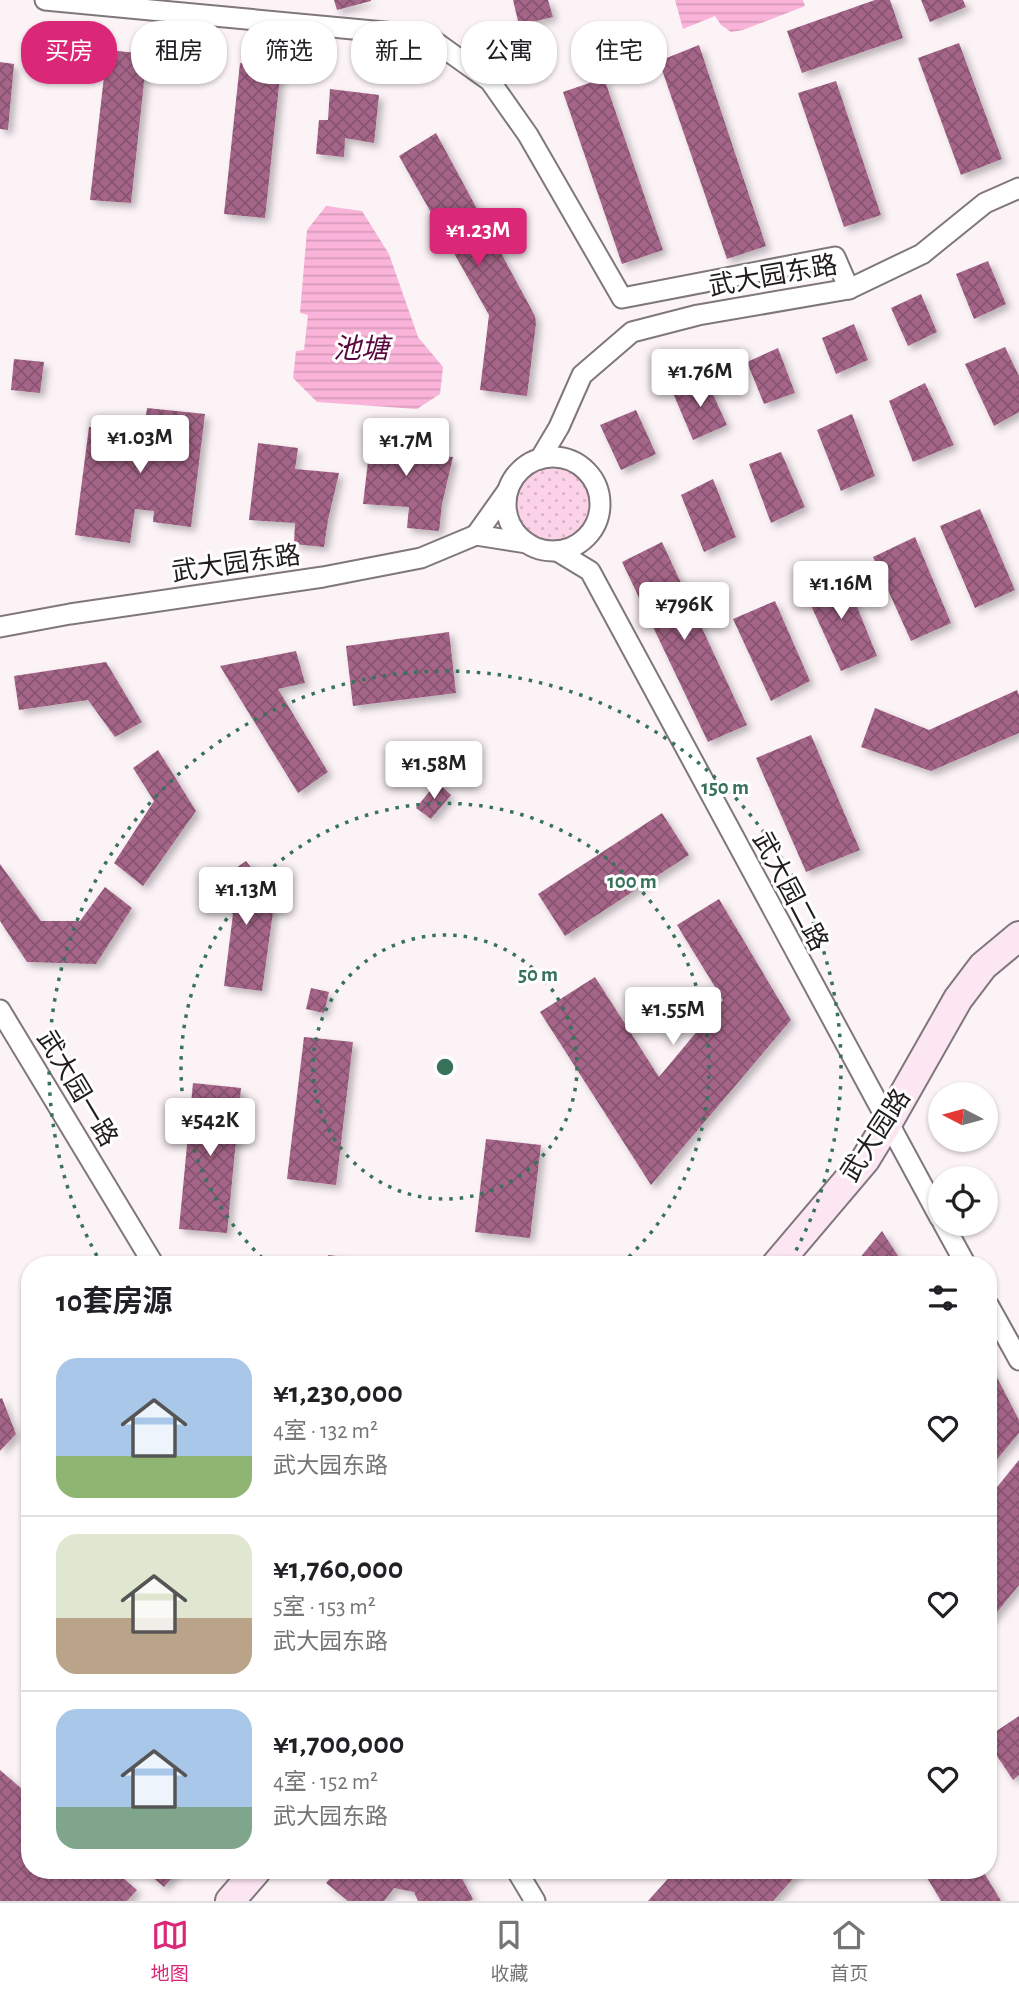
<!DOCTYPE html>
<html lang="zh">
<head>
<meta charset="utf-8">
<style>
	body { margin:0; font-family:"Alegreya Sans","Noto Sans SC",sans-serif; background:#f2f2f2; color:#202124; height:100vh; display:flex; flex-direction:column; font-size:26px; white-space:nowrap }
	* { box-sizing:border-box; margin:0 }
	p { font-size:23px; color:#757577 }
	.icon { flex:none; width:38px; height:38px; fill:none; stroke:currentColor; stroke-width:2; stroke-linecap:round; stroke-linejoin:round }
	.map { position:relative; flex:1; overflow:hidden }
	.sheet { position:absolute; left:21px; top:1256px; width:976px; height:623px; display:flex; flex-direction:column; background:#fff; border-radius:28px; box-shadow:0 2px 5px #0004 }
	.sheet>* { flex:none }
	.hud { position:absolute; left:21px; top:21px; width:978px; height:63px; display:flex; gap:14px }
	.needle { width:46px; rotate:276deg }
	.buttons { position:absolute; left:928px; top:1082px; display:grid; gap:14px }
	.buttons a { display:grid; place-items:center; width:70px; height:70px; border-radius:50%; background:#fff; box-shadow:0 2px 5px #0004; font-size:35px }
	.price { position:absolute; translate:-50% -60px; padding:0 16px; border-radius:7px; background:#fff; color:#222; font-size:23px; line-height:46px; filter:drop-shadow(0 2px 4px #0008) }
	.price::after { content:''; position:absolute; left:50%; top:42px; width:21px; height:16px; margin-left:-10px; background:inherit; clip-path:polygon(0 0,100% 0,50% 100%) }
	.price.selected { background:#db2777; color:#fff }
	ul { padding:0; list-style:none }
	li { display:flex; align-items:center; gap:21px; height:175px; padding:0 35px }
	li+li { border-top:2px solid #e0e0e0 }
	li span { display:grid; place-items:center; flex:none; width:196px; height:140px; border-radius:21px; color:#555 }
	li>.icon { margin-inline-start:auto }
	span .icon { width:84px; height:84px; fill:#fffc; stroke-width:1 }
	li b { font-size:30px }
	h2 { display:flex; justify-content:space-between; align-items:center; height:84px; padding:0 35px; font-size:30px }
	.pill { padding:0 24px; border-radius:28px; background:#fff; box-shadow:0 2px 5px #0004; font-size:24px; line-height:63px }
	.pill.selected { background:#db2777; color:#fff }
	.dock { display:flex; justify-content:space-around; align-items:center; height:98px; border-top:2px solid #e0e0e0; background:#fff; font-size:19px; color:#757577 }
	.dock a { display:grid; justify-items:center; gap:4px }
	.dock .selected { color:#db2777 }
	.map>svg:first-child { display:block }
</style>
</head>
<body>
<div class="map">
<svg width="1019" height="1901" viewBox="0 0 1019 1901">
	<defs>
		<pattern id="green-dots" width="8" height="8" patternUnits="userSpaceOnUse" patternTransform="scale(1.75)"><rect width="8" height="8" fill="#fbd2e7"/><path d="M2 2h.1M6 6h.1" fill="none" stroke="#d7b4c6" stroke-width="1.8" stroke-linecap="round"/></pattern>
		<pattern id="water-rules" width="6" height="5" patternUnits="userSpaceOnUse" patternTransform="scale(1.75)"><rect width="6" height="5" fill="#fab4d9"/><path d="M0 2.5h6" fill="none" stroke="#d69aba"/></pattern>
		<pattern id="building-cross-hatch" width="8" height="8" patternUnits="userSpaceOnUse" patternTransform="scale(1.75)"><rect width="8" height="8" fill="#a56588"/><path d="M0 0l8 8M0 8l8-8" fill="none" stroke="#86536f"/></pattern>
		<filter id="shadow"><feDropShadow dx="4.5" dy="4.5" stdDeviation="3.5" flood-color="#0004"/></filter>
	</defs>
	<rect width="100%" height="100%" fill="#fcf3f7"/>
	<path fill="url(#green-dots)" d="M 558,464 C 626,475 579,580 524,528 C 505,511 516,479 536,468 C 543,464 550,465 558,464 Z"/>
	<g fill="url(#water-rules)">
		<polygon points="675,0 803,0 805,6 743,30 731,32 721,25 715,16 683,29"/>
		<polygon points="326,206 362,211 389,254 418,337 443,367 440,394 417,409 317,402 293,378 296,351 304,350 308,315 300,313 307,230"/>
	</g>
	<g fill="url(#building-cross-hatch)" filter="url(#shadow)">
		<polygon points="334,0 371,0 371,1 337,10"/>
		<polygon points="513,0 548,0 553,17 519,25"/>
		<polygon points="875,0 890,0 903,38 802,73 787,31"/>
		<polygon points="921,0 963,0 966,7 930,22"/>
		<polygon points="959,43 1002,159 961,175 918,58"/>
		<polygon points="699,45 766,246 727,259 659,61"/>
		<polygon points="107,50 147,54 131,203 90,200"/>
		<polygon points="0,62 14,64 8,130 0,129"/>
		<polygon points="240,63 281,67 265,218 224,214"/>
		<polygon points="604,78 663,250 622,264 563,92"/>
		<polygon points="836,81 881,215 844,227 798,93"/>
		<polygon points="330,89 379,95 374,143 345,138 344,157 316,154 319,120 328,120"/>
		<polygon points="436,133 535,316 536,323 527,396 480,390 489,315 399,156"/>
		<polygon points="988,261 1006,304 974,319 956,274"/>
		<polygon points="921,294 937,332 908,346 891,308"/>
		<polygon points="854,324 868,360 836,374 822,338"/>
		<polygon points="1005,347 1019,376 1019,412 994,426 965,364"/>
		<polygon points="778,348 795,393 764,404 747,362"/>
		<polygon points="14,359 44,362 40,393 11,390"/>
		<polygon points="705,377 727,425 693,440 673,393"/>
		<polygon points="925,383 954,445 913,462 889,401"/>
		<polygon points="147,408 205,414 191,527 153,522 154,511 135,509 130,543 75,535 89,427 128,430 126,443 142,445"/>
		<polygon points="636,410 656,454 621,470 600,425"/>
		<polygon points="852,414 875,476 841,491 817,430"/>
		<polygon points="372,427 412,432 409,453 453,457 442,504 439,531 407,528 409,507 363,504"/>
		<polygon points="258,443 298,448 295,469 339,473 328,520 324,547 294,544 295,523 249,520"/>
		<polygon points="781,452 805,507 771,523 749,464"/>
		<polygon points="713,479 736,537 704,552 681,495"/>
		<polygon points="980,509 1015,590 975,608 940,526"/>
		<polygon points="915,537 951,623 911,641 873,557"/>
		<polygon points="662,542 747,725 708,742 622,562"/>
		<polygon points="842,570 877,656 841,671 803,588"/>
		<polygon points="775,601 810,681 771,701 733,619"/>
		<polygon points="449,632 456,693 353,706 346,646"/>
		<polygon points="296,651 305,683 278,689 328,772 298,793 220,666"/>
		<polygon points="106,662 142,722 115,737 88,700 19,710 14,676"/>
		<polygon points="1017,690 1019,695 1019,733 931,771 861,747 875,708 929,730"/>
		<polygon points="811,735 860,850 806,872 756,758"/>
		<polygon points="158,750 196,811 143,886 114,863 154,801 133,768"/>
		<polygon points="437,782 451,795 431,819 416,808"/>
		<polygon points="662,813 689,855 565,936 538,894"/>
		<polygon points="246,861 264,884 273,912 262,991 224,986 233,914 226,902 210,886"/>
		<polygon points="0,864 41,921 80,921 105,887 132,908 96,964 27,962 0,921"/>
		<polygon points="719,899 791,1020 651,1185 540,1012 595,977 659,1077 723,1000 677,925"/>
		<polygon points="311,988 329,992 324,1013 306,1009"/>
		<polygon points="304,1037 353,1042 336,1185 287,1179"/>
		<polygon points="193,1083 241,1088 227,1233 179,1229"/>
		<polygon points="486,1139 541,1145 530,1238 475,1232"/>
		<polygon points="882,1231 904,1265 854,1265"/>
		<polygon points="328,1255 388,1262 387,1265 327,1265"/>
		<polygon points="483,1257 540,1262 540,1265 482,1265"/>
		<polygon points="989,1362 1019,1420 1019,1433 989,1469"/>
		<polygon points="2,1398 16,1434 0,1451 0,1399"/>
		<polygon points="1019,1460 1019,1585 989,1622 989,1497"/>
		<polygon points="1019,1716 1019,1775 1013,1780 989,1744 989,1736"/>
		<polygon points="0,1770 30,1796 30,1871 115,1871 137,1890 127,1901 0,1901"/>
		<polygon points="145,1871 178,1871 164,1887"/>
		<polygon points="337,1871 458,1871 473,1899 470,1901 418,1901 414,1892 394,1888 384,1901 348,1901 326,1883"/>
		<polygon points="675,1871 800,1871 773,1901 648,1901"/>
		<polygon points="923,1871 983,1871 1001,1901 941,1901"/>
	</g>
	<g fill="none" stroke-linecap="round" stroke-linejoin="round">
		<defs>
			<g id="street">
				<polyline points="45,0 427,36 490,81 528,135 622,298 835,257 849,289"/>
				<circle cx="553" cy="504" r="47"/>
				<polyline points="540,459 559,427 582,375 632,332 698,315 849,289 922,254 985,203 1019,188"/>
				<polyline points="476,535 508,490"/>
				<polyline points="476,535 527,543"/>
				<polyline points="557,551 590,571 940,1218"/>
				<polyline points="0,627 70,614 323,577 421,558 476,535"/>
				<polyline points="0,1010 154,1265"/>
				<polyline points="943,1223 966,1265"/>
				<polyline points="989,1306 1019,1360"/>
				<polyline points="517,1871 535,1901"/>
			</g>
			<g id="secondary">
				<polyline points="776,1265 865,1160 887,1124 958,999 983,966 1019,936"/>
				<polyline points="230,1901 256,1871"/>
			</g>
		</defs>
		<use href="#street" stroke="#7f777b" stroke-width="23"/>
		<use href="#secondary" stroke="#7f777b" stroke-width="32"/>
		<use href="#street" stroke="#fff" stroke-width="19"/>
		<use href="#secondary" stroke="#fce6f2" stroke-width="28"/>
	</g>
	<g fill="none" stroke="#38725b" stroke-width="3.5" stroke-dasharray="3.5 7">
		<circle cx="445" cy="1067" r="132"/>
		<path d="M270 1265A264 264 0 1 1 620 1265"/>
		<path d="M102 1265A396 396 0 1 1 788 1265"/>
	</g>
	<g text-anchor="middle" stroke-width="6" stroke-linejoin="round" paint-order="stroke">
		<g font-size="26" fill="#211d1f" stroke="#fff">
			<text transform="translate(773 275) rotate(-10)" y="9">武大园东路</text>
			<text transform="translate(236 563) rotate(-8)" y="9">武大园东路</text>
			<text transform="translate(791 891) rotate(62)" y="9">武大园二路</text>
			<text transform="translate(78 1088) rotate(59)" y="9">武大园一路</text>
			<text transform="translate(875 1135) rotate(-57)" y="9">武大园路</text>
		</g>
		<g font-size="28" font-style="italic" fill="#5a093f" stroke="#fff">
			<text x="361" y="358">池塘</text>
		</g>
	</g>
	<circle cx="445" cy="1067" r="10" fill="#38725b" stroke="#fff" stroke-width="3.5"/>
	<g font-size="21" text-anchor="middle" font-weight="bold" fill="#38725b" stroke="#fff" stroke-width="6" stroke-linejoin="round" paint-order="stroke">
		<text x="725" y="794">150 m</text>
		<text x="632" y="888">100 m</text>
		<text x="538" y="981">50 m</text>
	</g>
</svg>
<div class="buttons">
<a><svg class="needle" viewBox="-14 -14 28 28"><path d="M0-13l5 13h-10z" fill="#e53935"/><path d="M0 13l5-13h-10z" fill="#757577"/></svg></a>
<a><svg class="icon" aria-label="locate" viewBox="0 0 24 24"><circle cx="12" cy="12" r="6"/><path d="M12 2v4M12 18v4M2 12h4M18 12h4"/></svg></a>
</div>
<b class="price selected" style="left:478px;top:268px">¥1.23M</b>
<b class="price" style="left:700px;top:409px">¥1.76M</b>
<b class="price" style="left:140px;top:475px">¥1.03M</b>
<b class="price" style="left:406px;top:478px">¥1.7M</b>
<b class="price" style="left:841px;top:621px">¥1.16M</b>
<b class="price" style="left:684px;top:642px">¥796K</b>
<b class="price" style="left:434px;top:801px">¥1.58M</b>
<b class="price" style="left:246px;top:927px">¥1.13M</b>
<b class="price" style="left:673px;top:1047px">¥1.55M</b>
<b class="price" style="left:210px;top:1158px">¥542K</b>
<div class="hud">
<a class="pill selected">买房</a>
<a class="pill">租房</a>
<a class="pill">筛选</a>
<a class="pill">新上</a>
<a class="pill">公寓</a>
<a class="pill">住宅</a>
</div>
<section class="sheet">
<h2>10套房源<svg class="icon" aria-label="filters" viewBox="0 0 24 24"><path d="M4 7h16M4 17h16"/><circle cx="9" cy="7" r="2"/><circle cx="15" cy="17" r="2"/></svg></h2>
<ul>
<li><span style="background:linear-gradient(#a9c7e8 70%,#8fb573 0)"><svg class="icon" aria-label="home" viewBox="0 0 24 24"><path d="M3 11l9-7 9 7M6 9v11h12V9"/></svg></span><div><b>¥1,230,000</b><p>4室 · 132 m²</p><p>武大园东路</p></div><svg class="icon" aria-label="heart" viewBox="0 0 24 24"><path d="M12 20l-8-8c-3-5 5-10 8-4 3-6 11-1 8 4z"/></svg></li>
<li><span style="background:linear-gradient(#dfe7d0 60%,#b9a48a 0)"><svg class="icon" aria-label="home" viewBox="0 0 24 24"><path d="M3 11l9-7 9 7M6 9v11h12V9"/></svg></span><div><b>¥1,760,000</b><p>5室 · 153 m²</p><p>武大园东路</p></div><svg class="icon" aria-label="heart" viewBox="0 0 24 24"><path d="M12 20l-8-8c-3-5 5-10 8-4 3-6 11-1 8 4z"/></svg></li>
<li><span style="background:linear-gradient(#a9c7e8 70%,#7fa58c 0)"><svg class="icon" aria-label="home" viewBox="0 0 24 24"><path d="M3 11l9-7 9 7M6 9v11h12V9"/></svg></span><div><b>¥1,700,000</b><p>4室 · 152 m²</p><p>武大园东路</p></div><svg class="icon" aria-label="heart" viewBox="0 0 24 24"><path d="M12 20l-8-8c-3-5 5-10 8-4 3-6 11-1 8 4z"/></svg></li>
</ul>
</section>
</div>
<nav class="dock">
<a class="selected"><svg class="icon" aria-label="map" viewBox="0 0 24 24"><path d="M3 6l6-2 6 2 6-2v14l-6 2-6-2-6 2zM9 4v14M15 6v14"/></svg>地图</a>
<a><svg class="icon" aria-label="saved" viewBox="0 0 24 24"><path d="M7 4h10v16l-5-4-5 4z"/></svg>收藏</a>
<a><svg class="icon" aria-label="home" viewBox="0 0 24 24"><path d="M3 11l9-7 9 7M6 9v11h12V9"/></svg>首页</a>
</nav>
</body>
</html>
